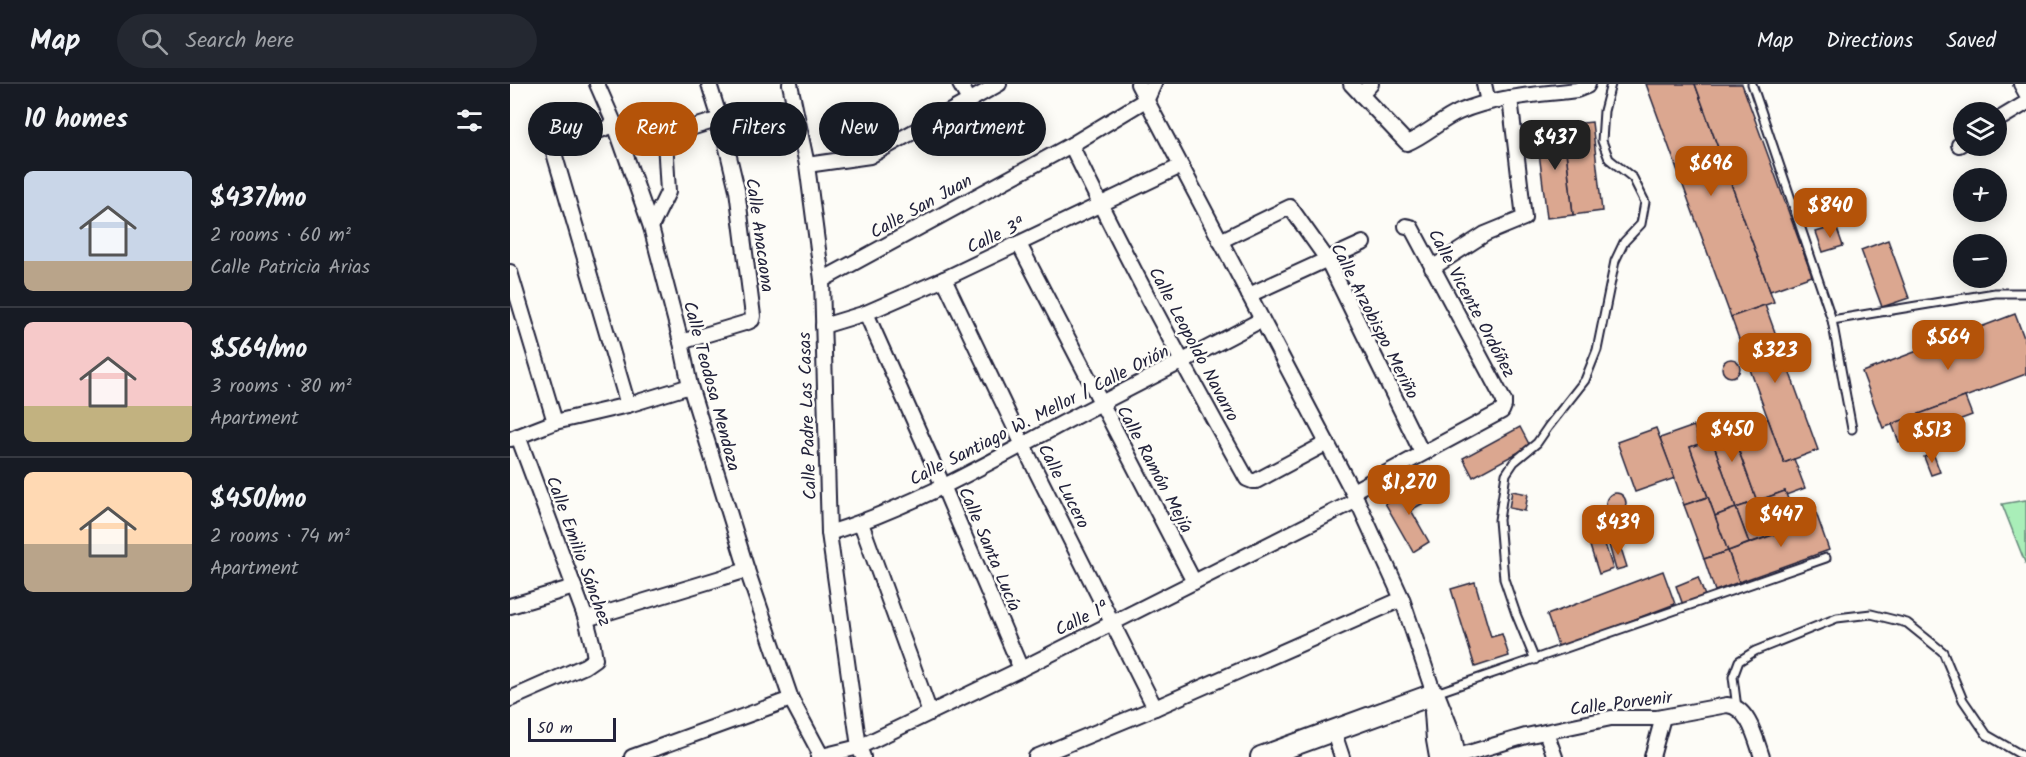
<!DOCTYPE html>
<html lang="en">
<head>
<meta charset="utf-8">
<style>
	body { margin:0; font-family:Kalam,sans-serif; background:#242831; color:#f1f3f6; height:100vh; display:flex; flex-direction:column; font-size:22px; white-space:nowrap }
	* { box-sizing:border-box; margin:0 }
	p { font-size:20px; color:#9ea1a6 }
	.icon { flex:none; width:33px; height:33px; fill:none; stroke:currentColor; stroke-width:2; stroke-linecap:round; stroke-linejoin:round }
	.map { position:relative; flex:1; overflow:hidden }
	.sheet { display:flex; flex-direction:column; background:#171b24; width:510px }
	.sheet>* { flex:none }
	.guide { position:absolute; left:18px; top:18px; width:570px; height:54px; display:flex; gap:12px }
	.buttons { position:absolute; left:1443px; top:18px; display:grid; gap:12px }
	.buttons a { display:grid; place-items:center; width:54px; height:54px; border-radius:50%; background:#171b24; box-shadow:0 3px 15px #0003; font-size:30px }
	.scale { position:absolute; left:18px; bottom:15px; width:88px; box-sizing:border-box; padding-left:6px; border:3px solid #22223b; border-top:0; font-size:16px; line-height:21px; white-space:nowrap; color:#22223b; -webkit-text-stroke:4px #fdfcf7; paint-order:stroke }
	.price { position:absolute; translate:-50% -51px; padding:0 14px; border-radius:12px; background:#b45309; color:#fff; font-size:20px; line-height:39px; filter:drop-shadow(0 2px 3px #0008) }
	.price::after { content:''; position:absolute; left:50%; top:36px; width:18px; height:14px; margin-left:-9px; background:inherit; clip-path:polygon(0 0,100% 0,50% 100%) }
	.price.active { background:#222; color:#fff }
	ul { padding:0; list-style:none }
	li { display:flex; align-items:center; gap:18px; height:150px; padding:0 24px }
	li+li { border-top:2px solid #363941 }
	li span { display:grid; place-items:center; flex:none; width:168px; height:120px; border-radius:9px; color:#555 }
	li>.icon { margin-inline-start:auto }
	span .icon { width:72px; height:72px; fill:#fffc; stroke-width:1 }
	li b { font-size:26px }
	h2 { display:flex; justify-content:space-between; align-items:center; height:72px; padding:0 24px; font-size:26px }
	.tag { padding:0 21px; border-radius:27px; background:#171b24; box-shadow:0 3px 15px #0003; font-size:21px; line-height:54px }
	.tag.active { background:#b45309; color:#fff }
	header { display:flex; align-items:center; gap:36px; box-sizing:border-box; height:84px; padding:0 30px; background:#171b24; border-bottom:2px solid #363941 }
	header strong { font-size:28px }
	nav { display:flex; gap:33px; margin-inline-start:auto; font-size:21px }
	.search { width:420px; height:54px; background:#242831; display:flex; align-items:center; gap:15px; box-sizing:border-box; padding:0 21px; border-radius:33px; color:#9ea1a6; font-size:22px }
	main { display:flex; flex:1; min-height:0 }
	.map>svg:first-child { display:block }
</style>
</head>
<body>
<header>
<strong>Map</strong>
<div class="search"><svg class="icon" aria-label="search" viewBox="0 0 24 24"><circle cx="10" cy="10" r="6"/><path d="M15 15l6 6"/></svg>Search here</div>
<nav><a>Map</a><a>Directions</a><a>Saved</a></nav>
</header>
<main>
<section class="sheet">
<h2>10 homes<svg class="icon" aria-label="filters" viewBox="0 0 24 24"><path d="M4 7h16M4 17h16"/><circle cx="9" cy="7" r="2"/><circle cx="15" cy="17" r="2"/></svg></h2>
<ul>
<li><span style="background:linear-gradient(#c9d6e8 75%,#b9a48a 0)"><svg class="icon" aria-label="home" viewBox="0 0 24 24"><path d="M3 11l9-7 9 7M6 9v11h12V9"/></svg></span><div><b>$437/mo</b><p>2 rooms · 60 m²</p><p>Calle Patricia Arias</p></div></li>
<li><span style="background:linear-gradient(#f6c9c9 70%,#c2b280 0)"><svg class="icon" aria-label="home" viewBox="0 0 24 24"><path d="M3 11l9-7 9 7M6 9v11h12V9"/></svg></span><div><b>$564/mo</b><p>3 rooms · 80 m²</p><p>Apartment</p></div></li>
<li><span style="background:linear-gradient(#ffd9b3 60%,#b9a48a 0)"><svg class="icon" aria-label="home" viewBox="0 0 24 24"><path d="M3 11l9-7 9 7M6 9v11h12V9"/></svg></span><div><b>$450/mo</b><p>2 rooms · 74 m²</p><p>Apartment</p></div></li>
</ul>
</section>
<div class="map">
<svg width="1516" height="673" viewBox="0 0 1516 673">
	<rect width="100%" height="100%" fill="#fdfcf7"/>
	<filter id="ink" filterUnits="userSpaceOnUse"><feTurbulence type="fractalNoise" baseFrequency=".0167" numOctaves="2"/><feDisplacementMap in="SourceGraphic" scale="12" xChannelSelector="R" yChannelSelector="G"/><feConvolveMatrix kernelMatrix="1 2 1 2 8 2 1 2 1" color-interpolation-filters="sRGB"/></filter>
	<g filter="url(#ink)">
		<polygon fill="#a9eeb8" stroke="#66887a" stroke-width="1.5" points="1516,416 1516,481 1492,420"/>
		<g fill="#dba790" stroke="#22223b" stroke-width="1.5">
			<polygon points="1136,0 1185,0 1264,218 1221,233"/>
			<polygon points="1185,0 1232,0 1302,192 1260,207"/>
			<polygon points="1082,38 1092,127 1063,131 1053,41"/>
			<polygon points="1053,41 1063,131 1037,134 1026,44"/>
			<polygon points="1326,142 1333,162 1313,168 1306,148"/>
			<polygon points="1378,156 1399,214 1372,223 1351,166"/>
			<polygon points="1255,221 1308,366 1274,379 1221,233"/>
			<polygon points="1505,230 1516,259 1516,290 1373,344 1352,288"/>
			<circle cx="1221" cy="284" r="9"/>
			<polygon points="1455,313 1462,331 1389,358 1382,340"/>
			<polygon points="1217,334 1247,417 1226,424 1197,342"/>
			<polygon points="1258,335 1274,379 1284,375 1295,404 1276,411 1275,407 1247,417 1222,348"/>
			<polygon points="1184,342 1190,360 1180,363 1198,413 1174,421 1150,354"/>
			<polygon points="1010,343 1020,362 963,393 953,374"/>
			<polygon points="1146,344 1165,394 1125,408 1107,358"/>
			<polygon points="1202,356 1226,424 1205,432 1180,363"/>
			<polygon points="1423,369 1430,388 1421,391 1414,373"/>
			<polygon points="908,400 917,417 901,426 919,458 903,468 875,419"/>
			<polygon points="1002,407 1018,410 1015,427 999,424"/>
			<polygon points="1275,407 1288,442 1260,452 1247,417"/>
			<circle cx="1106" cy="419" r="10"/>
			<polygon points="1198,413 1218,467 1194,475 1174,421"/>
			<polygon points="1247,417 1260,452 1239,459 1226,424"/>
			<polygon points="1304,423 1319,466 1229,498 1218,467 1288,442 1283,430"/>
			<polygon points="1226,424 1239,459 1218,467 1205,432"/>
			<circle cx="1124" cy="444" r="15"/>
			<polygon points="1094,457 1103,485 1089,490 1080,462"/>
			<polygon points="1109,458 1117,483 1106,486 1099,461"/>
			<polygon points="1218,467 1229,498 1205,507 1194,475"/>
			<polygon points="1153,487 1165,520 1049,564 1037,531"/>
			<polygon points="1188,493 1195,512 1173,521 1166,502"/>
			<polygon points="965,498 981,553 992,550 999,572 965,583 941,505"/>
		</g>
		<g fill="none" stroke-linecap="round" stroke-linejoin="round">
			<defs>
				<g id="lane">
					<polyline points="1242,0 1322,236 1342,345"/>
					<polyline points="1322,236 1485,209 1516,209"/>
					<polyline points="1025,576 1006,530 994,495 989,436 996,390 1004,378 1027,359 1038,343 1075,296 1087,266 1105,177 1114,158 1131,140 1135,118 1123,94 1099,75 1092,57 1094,27 1101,0"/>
					<polyline points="926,609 1316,474"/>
					<polyline points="1227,624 1223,593 1229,577 1245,567 1327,534 1361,530 1397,539 1433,568 1453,616 1477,651 1515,673"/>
				</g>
				<g id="street">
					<polyline points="87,0 105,41 141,143 171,258 180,302 237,486 281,615 312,673"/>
					<polyline points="280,0 297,81 312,196 319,449 349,663 353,673"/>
					<polyline points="450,0 459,16"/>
					<polyline points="628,0 847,416 892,515 924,610"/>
					<path d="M 841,0 L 897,59 C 916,51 931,36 949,28 C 986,12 1027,11 1067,6 L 1077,2 L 1078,0"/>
					<polyline points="974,0 978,18"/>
					<polyline points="1511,0 1516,9"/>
					<polyline points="851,11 861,0"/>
					<polyline points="1486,37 1516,19"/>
					<polyline points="105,41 48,61 44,69 118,321"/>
					<path d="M 561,61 C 616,174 675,285 737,395 L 742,397 L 746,397 L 817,359"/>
					<polyline points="1449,61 1454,58"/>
					<polyline points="297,81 360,72 489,0"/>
					<polyline points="141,143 158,108 155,56 158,51 210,35"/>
					<polyline points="710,157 780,123 817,175 912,369"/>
					<polyline points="509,160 684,498"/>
					<polyline points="922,184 975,150 1014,134 1000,14"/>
					<polyline points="0,188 45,338"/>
					<polyline points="434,195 513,361 645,624"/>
					<polyline points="312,196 561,61 637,15 644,0"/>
					<polyline points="739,211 853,159"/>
					<polyline points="356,229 434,404 511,585"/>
					<polyline points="313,242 356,229 434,195 671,82"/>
					<polyline points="171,258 238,238 242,236 243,232 227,106 210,35 199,0"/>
					<polyline points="1,355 45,338 118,321 180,302"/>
					<polyline points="843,407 992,327 994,322 994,317 901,143 896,142"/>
					<polyline points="351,439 420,629"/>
					<path d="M 319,449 C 402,423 477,380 553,339 C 619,304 686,271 751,236"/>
					<polyline points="0,522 64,503"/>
					<polyline points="76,535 237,486"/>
					<polyline points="0,615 75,582 85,575 83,562 76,535 8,352"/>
					<polyline points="823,646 832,673"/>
					<polyline points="1036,648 1045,673"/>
					<polyline points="122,673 281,615"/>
					<polyline points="308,673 349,663 511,585 847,416"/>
					<polyline points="526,673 645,624 892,515"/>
					<path d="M 945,673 L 1016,652 L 1101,634 L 1147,634 L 1217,621 C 1239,623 1246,656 1252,673"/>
					<polyline points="1142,673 1153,633"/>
				</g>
				<g id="secondary">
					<polyline points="924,610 941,653 945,673"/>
					<polyline points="925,628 927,656 930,673"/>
					<polyline points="751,673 924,610"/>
				</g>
			</defs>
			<use href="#lane" stroke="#22223b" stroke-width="11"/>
			<use href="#street" stroke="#22223b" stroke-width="18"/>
			<use href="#secondary" stroke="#22223b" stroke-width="24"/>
			<use href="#lane" stroke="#fdfcf7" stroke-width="7"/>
			<use href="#street" stroke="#fdfcf7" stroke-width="14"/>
			<use href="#secondary" stroke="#fdfcf7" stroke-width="20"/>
		</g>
	</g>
	<g text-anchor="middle" stroke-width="5" stroke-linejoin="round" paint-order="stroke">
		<g font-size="18" fill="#22223b" stroke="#fdfcf7">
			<text transform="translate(411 122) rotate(-29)" y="6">Calle San Juan</text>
			<text transform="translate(250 151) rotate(82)" y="6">Calle Anacaona</text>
			<text transform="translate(486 151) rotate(-25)" y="6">Calle 3ª</text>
			<text transform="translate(962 219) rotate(62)" y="6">Calle Vicente Ordóñez</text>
			<text transform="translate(865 237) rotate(63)" y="6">Calle Arzobispo Meriño</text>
			<text transform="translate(684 260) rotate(62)" y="6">Calle Leopoldo Navarro</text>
			<text transform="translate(202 302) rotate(75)" y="6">Calle Teodosa Mendoza</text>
			<text transform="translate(529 331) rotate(-27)" y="6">Calle Santiago W. Mellor / Calle Orión</text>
			<text transform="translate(297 332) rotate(-92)" y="6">Calle Padre Las Casas</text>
			<text transform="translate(645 385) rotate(62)" y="6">Calle Ramón Mejía</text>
			<text transform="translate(554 402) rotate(63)" y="6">Calle Lucero</text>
			<text transform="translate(480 465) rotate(67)" y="6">Calle Santa Lucía</text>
			<text transform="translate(69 467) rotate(70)" y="6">Calle Emilio Sánchez</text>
			<text transform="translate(572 534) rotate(-26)" y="6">Calle 1ª</text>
			<text transform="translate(1111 619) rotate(-7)" y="6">Calle Porvenir</text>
		</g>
	</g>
</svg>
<div class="buttons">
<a><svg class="icon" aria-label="layers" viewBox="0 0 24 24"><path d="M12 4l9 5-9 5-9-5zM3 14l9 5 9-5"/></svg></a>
<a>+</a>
<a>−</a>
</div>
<div class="scale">50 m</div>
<b class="price active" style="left:1045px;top:87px">$437</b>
<b class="price" style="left:1201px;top:113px">$696</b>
<b class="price" style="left:1320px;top:155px">$840</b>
<b class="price" style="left:1438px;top:287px">$564</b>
<b class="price" style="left:1265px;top:300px">$323</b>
<b class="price" style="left:1222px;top:379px">$450</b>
<b class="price" style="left:1422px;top:380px">$513</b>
<b class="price" style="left:899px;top:432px">$1,270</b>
<b class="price" style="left:1271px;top:464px">$447</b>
<b class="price" style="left:1108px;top:472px">$439</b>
<div class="guide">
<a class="tag">Buy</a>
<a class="tag active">Rent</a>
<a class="tag">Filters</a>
<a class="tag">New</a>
<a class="tag">Apartment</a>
</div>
</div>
</main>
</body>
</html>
